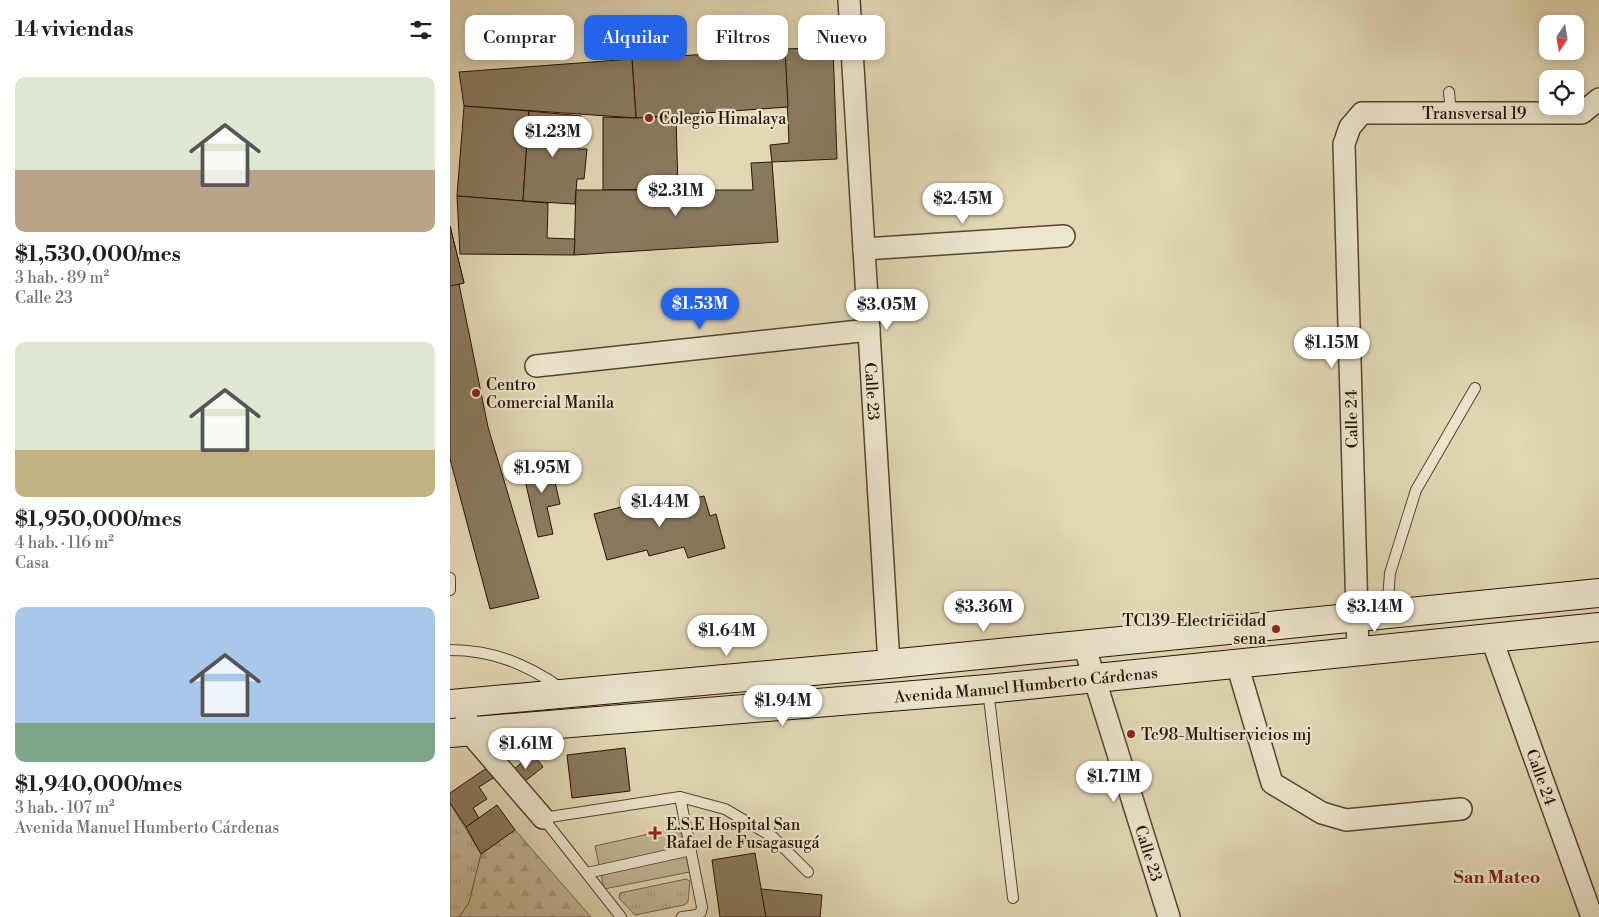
<!DOCTYPE html>
<html lang="es">
<head>
<meta charset="utf-8">
<style>
	body { margin:0; font-family:"Libre Bodoni",serif; background:#f2f2f2; color:#202124; height:100vh; display:flex; flex-direction:column; font-size:19px; white-space:nowrap }
	* { box-sizing:border-box; margin:0 }
	p { font-size:16px; color:#757577 }
	.icon { flex:none; width:28px; height:28px; fill:none; stroke:currentColor; stroke-width:2; stroke-linecap:round; stroke-linejoin:round }
	.map { position:relative; flex:1; overflow:hidden }
	.panel { display:flex; flex-direction:column; background:#fff; width:450px }
	.panel>* { flex:none }
	.guide { position:absolute; left:15px; top:15px; width:475px; height:45px; display:flex; gap:10px }
	.needle { width:32px; rotate:192deg }
	.controls { position:absolute; left:1089px; top:15px; display:grid; gap:10px }
	.controls a { display:grid; place-items:center; width:45px; height:45px; border-radius:10px; background:#fff; box-shadow:0 2px 8px #0003; font-size:25px }
	.price { position:absolute; translate:-50% -42px; padding:0 11px; border-radius:18px; background:#fff; color:#222; font-size:16px; line-height:32px; filter:drop-shadow(0 1px 2px #0008) }
	.price::after { content:''; position:absolute; left:50%; top:30px; width:15px; height:11px; margin-left:-8px; background:inherit; clip-path:polygon(0 0,100% 0,50% 100%) }
	.price.on { background:#2563eb; color:#fff }
	ul { padding:0; list-style:none }
	li { display:grid; align-content:center; gap:10px; height:265px; padding:0 15px }
	li span { display:grid; place-items:center; height:155px; border-radius:10px; color:#555 }
	li>.icon { margin-inline-start:auto }
	span .icon { width:90px; height:90px; fill:#fffc; stroke-width:1 }
	li b { font-size:21px }
	h2 { display:flex; justify-content:space-between; align-items:center; height:60px; padding:0 15px; font-size:21px }
	.tag { padding:0 18px; border-radius:10px; background:#fff; box-shadow:0 2px 8px #0003; font-size:18px; line-height:45px }
	.tag.on { background:#2563eb; color:#fff }
	main { display:flex; flex:1; min-height:0 }
	.map>svg:first-child { display:block }
</style>
</head>
<body>
<main>
<section class="panel">
<h2>14 viviendas<svg class="icon" aria-label="filters" viewBox="0 0 24 24"><path d="M4 7h16M4 17h16"/><circle cx="9" cy="7" r="2"/><circle cx="15" cy="17" r="2"/></svg></h2>
<ul>
<li><span style="background:linear-gradient(#dfe7d0 60%,#b9a48a 0)"><svg class="icon" aria-label="home" viewBox="0 0 24 24"><path d="M3 11l9-7 9 7M6 9v11h12V9"/></svg></span><div><b>$1,530,000/mes</b><p>3 hab. · 89 m²</p><p>Calle 23</p></div></li>
<li><span style="background:linear-gradient(#dfe7d0 70%,#c2b280 0)"><svg class="icon" aria-label="home" viewBox="0 0 24 24"><path d="M3 11l9-7 9 7M6 9v11h12V9"/></svg></span><div><b>$1,950,000/mes</b><p>4 hab. · 116 m²</p><p>Casa</p></div></li>
<li><span style="background:linear-gradient(#a9c7e8 75%,#7fa58c 0)"><svg class="icon" aria-label="home" viewBox="0 0 24 24"><path d="M3 11l9-7 9 7M6 9v11h12V9"/></svg></span><div><b>$1,940,000/mes</b><p>3 hab. · 107 m²</p><p>Avenida Manuel Humberto Cárdenas</p></div></li>
</ul>
</section>
<div class="map">
<svg width="1149" height="917" viewBox="0 0 1149 917">
	<defs>
		<pattern id="grass-tufts" width="24" height="20" patternUnits="userSpaceOnUse" patternTransform="scale(1.25)"><rect width="24" height="20" fill="#c3b796"/><path d="M3 7l-1-3M5 7V3M7 7l1-3M15 17l-1-3M17 17v-4M19 17l1-3" fill="none" stroke="#a89c80"/></pattern>
		<pattern id="forest-firs" width="22" height="20" patternUnits="userSpaceOnUse" patternTransform="scale(1.25)"><rect width="22" height="20" fill="#c3b796"/><path d="M5 1l3.5 6h-7zM16 11l3.5 6h-7z" fill="#a89c80"/></pattern>
	</defs>
	<rect width="100%" height="100%" fill="#e2d8b4"/>
	<filter id="stains"><feTurbulence type="fractalNoise" baseFrequency=".004" numOctaves="4"/><feColorMatrix values="0 0 0 0 .2 0 0 0 0 .09 0 0 0 0 .02 0 0 0 .5 -.17"/></filter>
	<radialGradient id="worn" r=".72"><stop offset=".6" stop-color="#630" stop-opacity="0"/><stop offset="1" stop-color="#630" stop-opacity=".3"/></radialGradient>
	<g fill="url(#grass-tufts)" stroke="#76654c">
		<polygon points="0,803 31,854 19,903 9,917 0,917"/>
		<polygon points="236,879 240,881 238,902 234,905 185,915 169,898 170,893"/>
	</g>
	<polygon fill="url(#forest-firs)" stroke="#76654c" points="65,830 141,917 9,917 19,903 31,854"/>
	<polygon fill="#c3b796" stroke="#76654c" points="230,827 240,872 154,889 145,846"/>
	<g fill="#89795e" stroke="#291301">
		<polygon points="383,47 387,159 322,162 320,145 339,143 335,49"/>
		<polygon points="335,49 338,107 186,118 182,59"/>
		<polygon points="182,59 186,118 14,106 9,72"/>
		<polygon points="14,106 79,111 73,201 7,196"/>
		<polygon points="79,111 131,116 128,149 137,149 134,179 127,179 125,204 73,201"/>
		<polygon points="226,116 228,189 153,190 153,117 186,118"/>
		<polygon points="322,162 328,242 124,255 126,190 303,190 301,163"/>
		<polygon points="7,196 98,203 97,238 125,239 124,255 10,254"/>
		<polygon points="0,226 14,283 9,284 38,427 89,598 40,609 0,459"/>
		<polygon points="0,226 14,283 0,286"/>
		<polygon points="104,460 107,468 102,469 110,504 97,507 103,534 88,537 72,467"/>
		<polygon points="226,493 229,502 254,496 260,516 266,514 275,548 238,558 234,547 199,556 197,550 157,560 144,514"/>
		<polygon points="175,748 180,791 122,798 117,755"/>
		<polygon points="83,754 93,767 70,785 60,772"/>
		<polygon points="41,765 48,775 29,787 37,799 23,808 29,818 16,827 0,803 0,793"/>
		<polygon points="47,805 65,830 31,854 16,827"/>
		<polygon points="305,853 316,917 270,917 262,860"/>
		<polygon points="311,889 372,895 370,917 316,917"/>
	</g>
	<g fill="none" stroke-linecap="round" stroke-linejoin="round">
		<defs>
			<g id="service">
				<polyline points="999,92 1001,113"/>
				<polyline points="0,578 0,590"/>
				<polyline points="937,614 940,573 966,490 1025,388"/>
				<path d="M 0,650 C 43,650 76,664 111,688"/>
				<polyline points="538,690 563,898"/>
				<polyline points="230,797 252,907 251,912 247,915 232,917"/>
				<polyline points="137,873 241,850"/>
				<polyline points="171,917 93,818 230,797 275,809 323,837 358,872"/>
			</g>
			<g id="minor">
				<path id="s1" d="M 399,0 L 439,664"/>
				<polyline points="414,249 614,236"/>
				<polyline points="86,366 419,330"/>
				<path id="s2" d="M 1041,637 L 1142,917"/>
				<path id="s3" d="M 634,645 L 719,917"/>
				<path id="s4" d="M 908,651 L 894,144 L 900,127 L 912,113 L 1132,113 L 1149,99"/>
				<polyline points="787,664 822,783 872,813 896,820 1011,809"/>
				<polyline points="14,702 19,732 93,818"/>
			</g>
			<g id="secondary">
				<polyline points="0,704 439,664 1149,593"/>
				<path id="s5" d="M 0,733 L 537,689 L 1149,627"/>
			</g>
		</defs>
		<use href="#service" stroke="#57442e" stroke-width="12"/>
		<use href="#minor" stroke="#57442e" stroke-width="24"/>
		<use href="#secondary" stroke="#291301" stroke-width="30"/>
		<use href="#service" stroke="#ece6ce" stroke-width="10"/>
		<use href="#minor" stroke="#ece6ce" stroke-width="21"/>
		<use href="#secondary" stroke="#ece6ce" stroke-width="28"/>
	</g>
	<g fill="#8f2418" stroke="#ece6ce" stroke-width="2">
		<circle cx="199" cy="118" r="5"/>
		<circle cx="26" cy="393" r="5"/>
		<circle cx="826" cy="629" r="5"/>
		<circle cx="681" cy="734" r="5"/>
		<path d="M202.5 825.5h5v5h5v5h-5v5h-5v-5h-5v-5h5z"/>
	</g>
	<g text-anchor="middle" stroke-width="4.5" stroke-linejoin="round" paint-order="stroke">
		<g font-size="16" fill="#291301" stroke="#ece6ce">
			<text dy="6" stroke="none"><textPath href="#s4" startOffset="656">Transversal 19</textPath></text>
			<text dy="6" stroke="none"><textPath href="#s1" startOffset="392">Calle 23</textPath></text>
			<text transform="translate(901 419) rotate(-91)" y="6">Calle 24</text>
			<text dy="6" stroke="none"><textPath href="#s5" startOffset="578">Avenida Manuel Humberto Cárdenas</textPath></text>
			<text dy="6" stroke="none"><textPath href="#s2" startOffset="149">Calle 24</textPath></text>
			<text dy="6" stroke="none"><textPath href="#s3" startOffset="218">Calle 23</textPath></text>
		</g>
		<g font-size="16" fill="#291301" stroke="#ece6ce" text-anchor="start">
			<text x="209" y="124">Colegio Himalaya</text>
			<text x="36" y="390">Centro<tspan x="36" dy="18">Comercial Manila</tspan></text>
			<text x="816" y="626" text-anchor="end">TC139-Electricidad<tspan x="816" dy="18">sena</tspan></text>
			<text x="691" y="740">Tc98-Multiservicios mj</text>
			<text x="216" y="830">E.S.E Hospital San<tspan x="216" dy="18">Rafael de Fusagasugá</tspan></text>
		</g>
		<g font-size="18" font-weight="bold" fill="#7a1f14" stroke="#ece6ce">
			<text x="1047" y="883">San Mateo</text>
		</g>
	</g>
	<rect width="100%" height="100%" filter="url(#stains)"/>
	<rect width="100%" height="100%" fill="url(#worn)"/>
</svg>
<div class="controls">
<a><svg class="needle" viewBox="-14 -14 28 28"><path d="M0-13l5 13h-10z" fill="#e53935"/><path d="M0 13l5-13h-10z" fill="#757577"/></svg></a>
<a><svg class="icon" aria-label="locate" viewBox="0 0 24 24"><circle cx="12" cy="12" r="6"/><path d="M12 2v4M12 18v4M2 12h4M18 12h4"/></svg></a>
</div>
<b class="price" style="left:103px;top:158px">$1.23M</b>
<b class="price" style="left:226px;top:217px">$2.31M</b>
<b class="price" style="left:513px;top:225px">$2.45M</b>
<b class="price on" style="left:250px;top:330px">$1.53M</b>
<b class="price" style="left:437px;top:331px">$3.05M</b>
<b class="price" style="left:882px;top:369px">$1.15M</b>
<b class="price" style="left:92px;top:494px">$1.95M</b>
<b class="price" style="left:210px;top:528px">$1.44M</b>
<b class="price" style="left:534px;top:633px">$3.36M</b>
<b class="price" style="left:925px;top:633px">$3.14M</b>
<b class="price" style="left:277px;top:657px">$1.64M</b>
<b class="price" style="left:333px;top:727px">$1.94M</b>
<b class="price" style="left:76px;top:770px">$1.61M</b>
<b class="price" style="left:664px;top:803px">$1.71M</b>
<div class="guide">
<a class="tag">Comprar</a>
<a class="tag on">Alquilar</a>
<a class="tag">Filtros</a>
<a class="tag">Nuevo</a>
</div>
</div>
</main>
</body>
</html>
